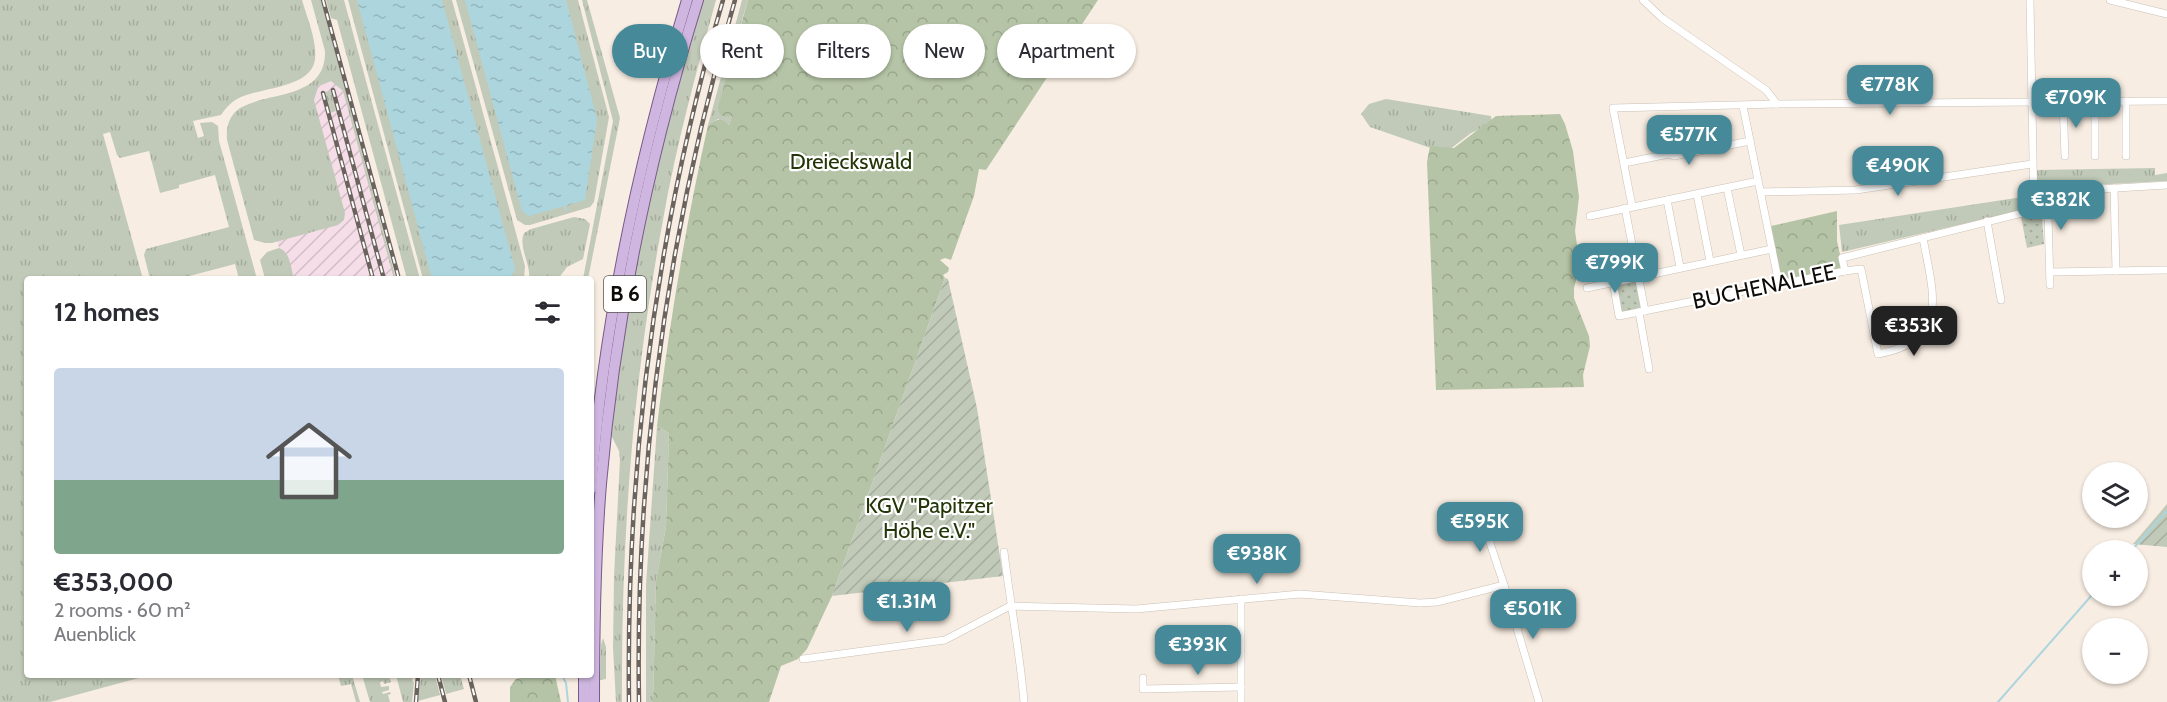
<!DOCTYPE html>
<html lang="en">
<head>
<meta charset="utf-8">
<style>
	body { margin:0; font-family:Cabin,sans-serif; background:#f2f2f3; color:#2b2b33; height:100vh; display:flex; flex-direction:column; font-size:22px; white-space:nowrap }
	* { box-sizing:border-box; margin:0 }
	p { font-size:20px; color:#7c7c81 }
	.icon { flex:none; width:33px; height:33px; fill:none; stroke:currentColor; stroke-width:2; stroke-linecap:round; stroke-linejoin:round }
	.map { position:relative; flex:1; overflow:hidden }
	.drawer { position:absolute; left:24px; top:276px; width:570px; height:402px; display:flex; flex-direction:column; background:#fff; border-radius:6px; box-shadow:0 2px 4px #0004 }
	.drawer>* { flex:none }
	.guide { position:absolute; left:612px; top:24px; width:570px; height:54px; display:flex; gap:12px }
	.buttons { position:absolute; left:2082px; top:462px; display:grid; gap:12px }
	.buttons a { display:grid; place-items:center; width:66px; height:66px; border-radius:50%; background:#fff; box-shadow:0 2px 4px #0004; font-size:30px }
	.price { position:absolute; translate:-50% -51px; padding:0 14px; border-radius:12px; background:#468998; color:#fff; font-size:20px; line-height:39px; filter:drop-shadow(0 2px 3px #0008) }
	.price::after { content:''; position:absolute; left:50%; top:36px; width:18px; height:14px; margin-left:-9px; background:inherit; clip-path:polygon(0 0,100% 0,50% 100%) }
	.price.current { background:#222; color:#fff }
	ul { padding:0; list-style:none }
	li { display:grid; align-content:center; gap:12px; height:318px; padding:0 30px }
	li span { display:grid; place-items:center; height:186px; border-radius:6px; color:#555 }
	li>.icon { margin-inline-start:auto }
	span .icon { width:108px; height:108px; fill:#fffc; stroke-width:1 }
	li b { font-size:26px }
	h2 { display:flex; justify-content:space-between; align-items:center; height:72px; padding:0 30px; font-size:26px }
	.chip { padding:0 21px; border-radius:27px; background:#fff; box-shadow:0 2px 4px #0004; font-size:21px; line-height:54px }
	.chip.current { background:#468998; color:#fff }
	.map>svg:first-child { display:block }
</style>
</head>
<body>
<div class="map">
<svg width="2167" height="702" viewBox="0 0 2167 702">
	<defs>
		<pattern id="industrial-furrows" width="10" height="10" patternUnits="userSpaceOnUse" patternTransform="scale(1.5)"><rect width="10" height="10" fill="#f6dee8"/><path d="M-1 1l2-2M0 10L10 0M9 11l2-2" fill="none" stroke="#d2bdc6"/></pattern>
		<pattern id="grass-tufts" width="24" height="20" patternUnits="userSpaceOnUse" patternTransform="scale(1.5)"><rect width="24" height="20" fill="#c1cab8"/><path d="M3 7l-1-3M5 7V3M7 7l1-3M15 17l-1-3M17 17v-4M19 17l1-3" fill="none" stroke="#a5ac9d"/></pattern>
		<pattern id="forest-crowns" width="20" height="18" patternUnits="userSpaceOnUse" patternTransform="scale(1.5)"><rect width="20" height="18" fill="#b5c4a6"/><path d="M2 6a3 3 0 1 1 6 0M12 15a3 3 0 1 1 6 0" fill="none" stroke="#9aa78d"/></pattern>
		<pattern id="park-dots" width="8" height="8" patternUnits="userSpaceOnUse" patternTransform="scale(1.5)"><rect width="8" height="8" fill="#c1cab8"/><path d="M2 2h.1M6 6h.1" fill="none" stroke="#a5ac9d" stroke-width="1.8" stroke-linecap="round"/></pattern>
		<pattern id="garden-furrows" width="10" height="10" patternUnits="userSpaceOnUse" patternTransform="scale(1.5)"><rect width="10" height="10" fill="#c1cab8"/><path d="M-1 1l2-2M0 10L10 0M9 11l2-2" fill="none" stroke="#a5ac9d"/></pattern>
		<pattern id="water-ripples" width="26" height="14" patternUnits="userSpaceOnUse" patternTransform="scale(1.5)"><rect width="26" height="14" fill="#add5de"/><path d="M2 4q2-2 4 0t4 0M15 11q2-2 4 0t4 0" fill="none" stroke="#94b6bd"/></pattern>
	</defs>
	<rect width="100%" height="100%" fill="#f8ede2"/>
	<polygon fill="url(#industrial-furrows)" points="339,71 396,279 288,279 272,224 306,94 318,83"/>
	<g fill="url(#grass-tufts)">
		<path d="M 0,0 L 302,0 C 307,18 317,40 315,59 C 312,89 258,87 237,99 C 230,103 225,109 221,115 L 193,121 L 198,138 L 204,136 L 200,123 L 212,122 L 218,126 L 219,141 L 257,279 L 239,279 L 235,264 L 178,279 L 150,279 L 144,255 L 146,249 L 229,227 L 215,175 L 179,185 L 179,188 L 160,193 L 149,151 L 120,158 L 117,155 L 110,132 L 103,134 L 143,279 L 27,279 L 27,675 L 146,676 L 50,702 L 0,702 Z"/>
		<path d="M 311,0 L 321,0 L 396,279 L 394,279 L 343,91 L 331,81 L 322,85 L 319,84 L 314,100 L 345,213 L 344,220 L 338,225 L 272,243 L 265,243 L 254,240 L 227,140 C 226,126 229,116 240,108 C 269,91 326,100 325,51 Z"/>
		<polygon points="326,0 344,0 420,279 407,279 337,20 331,18"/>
		<polygon points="348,0 452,0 525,266 524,279 423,279"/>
		<polygon points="456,0 578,0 609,117 594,202 590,207 530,225 525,225 517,220"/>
		<polygon points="582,0 587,0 620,118 588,279 583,279 613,121"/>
		<path d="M 702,0 L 716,0 C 696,73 676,146 663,220 C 633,379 621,540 622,702 L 616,702 L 613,648 L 614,577 L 620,459 L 619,451 L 610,433 L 629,298 L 652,184 Z"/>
		<polygon points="742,0 748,0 728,67 732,116 729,125 718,119 708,125"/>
		<polygon points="331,91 336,111 330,113 324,92"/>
		<polygon points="1386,99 1491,116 1492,124 1471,133 1445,153 1370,127 1361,114 1369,104"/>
		<polygon points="2155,168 2155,175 2167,173 2167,181 2037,188 2037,170"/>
		<polygon points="2029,196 2029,207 2027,209 1842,252 1839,225"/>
		<path d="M 574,217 L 585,219 L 590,224 L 583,259 L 567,267 L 558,279 L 529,279 C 531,264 518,247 524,233 L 531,229 Z"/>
		<path d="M 279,248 C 290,251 291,268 294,279 L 265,279 L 260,260 L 267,252 Z"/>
		<polygon points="657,426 669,433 666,527 656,581 653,702 646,702 646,585"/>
		<polygon points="603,638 606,647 606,679 600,680 601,645"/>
		<polygon points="338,675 352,675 360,702 356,702 351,684 341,686"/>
		<polygon points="362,675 389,675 391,682 384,684 383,681 380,682 381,687 389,686 389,690 382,692 383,694 390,692 391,694 388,695 390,702 370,702"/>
		<polygon points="396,675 414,675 412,680 414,683 412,702 403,702"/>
		<polygon points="421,675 435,675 440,695 418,701"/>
		<polygon points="441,675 460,675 464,689 446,694"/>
	</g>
	<g fill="url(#forest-crowns)">
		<path d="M 748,0 L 1098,0 L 986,170 L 979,169 L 974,196 L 951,260 L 945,258 L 940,260 L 949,268 L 948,272 L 943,275 L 945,278 L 832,596 L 807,649 L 798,659 L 781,666 L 769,702 L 653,702 L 656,581 L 666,527 L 669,433 L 657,426 C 669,324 686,224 708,125 C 717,119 721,117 729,125 L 732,116 L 722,116 L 719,113 L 718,107 Z"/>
		<polygon points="1560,114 1565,124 1573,151 1579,197 1575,231 1580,265 1574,288 1574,298 1589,336 1590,346 1583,375 1584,387 1436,390 1427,162 1430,146 1454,148 1496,116"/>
		<polygon points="1837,211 1837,241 1843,268 1785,280 1780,275 1771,226"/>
		<polygon points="527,675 555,675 561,702 510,702 510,687 516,679 525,677"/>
	</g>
	<g fill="url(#park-dots)">
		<polygon points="2038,214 2042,218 2044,244 2027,248 2021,217"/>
		<polygon points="1634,280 1637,283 1642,305 1639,309 1623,313 1620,310 1616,287 1618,284"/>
	</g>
	<g fill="url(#garden-furrows)">
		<polygon points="945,278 948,279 977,408 1003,576 832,596"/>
		<polygon points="2167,504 2167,547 2133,544"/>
	</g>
	<g fill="url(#water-ripples)">
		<polygon points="357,0 442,0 515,269 510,279 432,279"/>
		<polygon points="465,0 566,0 597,119 585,200 529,216 522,211"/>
	</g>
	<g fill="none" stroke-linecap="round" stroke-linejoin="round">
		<g stroke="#add5de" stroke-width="2">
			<polyline points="564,203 566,210"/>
			<polyline points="2132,550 2167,511"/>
			<polyline points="562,675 566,683 568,702"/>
			<polyline points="1998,702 2092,595"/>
		</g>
		<defs>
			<g id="minor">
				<polyline points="1643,0 1662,18 1766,90 1777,104"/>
				<polyline points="2030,0 2034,210"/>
				<polyline points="2110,0 2167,14"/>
				<polyline points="2095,101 2095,156"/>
				<polyline points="2063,102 2065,156"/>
				<polyline points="1743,106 1779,284"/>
				<polyline points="2126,156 2126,101"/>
				<polyline points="1624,163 1669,154 1674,156 1750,141"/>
				<polyline points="1727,188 1741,255"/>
				<polyline points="2114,188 2116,271"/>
				<polyline points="1761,192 1856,190 2032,164"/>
				<polyline points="2033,193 2167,185"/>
				<polyline points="1697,194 1710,261"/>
				<polyline points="1667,200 1680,267"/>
				<polyline points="1632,206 1613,108 1777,104 2167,101"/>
				<polyline points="1625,208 1645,311"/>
				<polyline points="1590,216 1758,181"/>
				<polyline points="1987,221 2001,300"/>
				<path d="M 1845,271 L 1861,269 L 1878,354 C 1951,341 1933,293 1923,238"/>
				<polyline points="2050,272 2167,270"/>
				<polyline points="1613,282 1619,316 1845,271 1842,258 2043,208 2048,215 2050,285"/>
				<polyline points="1587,288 1772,249"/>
				<polyline points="1639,312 1649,369"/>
				<polyline points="1480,513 1504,585 1539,702"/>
				<path d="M 1004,552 C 1010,603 1020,652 1024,702"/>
				<polyline points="803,659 945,640 1010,606 1136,609 1300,594 1420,603 1437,602 1504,585"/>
				<polyline points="1143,678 1143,689 1241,687"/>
				<polyline points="1241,702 1241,599"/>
			</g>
			<g id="primary">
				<path d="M 591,489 C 603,323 639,159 687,0"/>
				<polyline points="584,702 584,675"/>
				<path d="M 594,702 C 594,629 595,557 601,484 C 615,319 649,158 698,0"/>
			</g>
		</defs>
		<use href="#minor" stroke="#cac0b5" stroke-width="8"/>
		<use href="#primary" stroke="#775a87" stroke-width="12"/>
		<use href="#minor" stroke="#fff" stroke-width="7"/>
		<use href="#primary" stroke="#cfb6e0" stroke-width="10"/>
		<defs>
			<g id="rail">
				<polyline points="323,0 399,279"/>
				<polyline points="333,90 384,279"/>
				<polyline points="323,93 373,279"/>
				<polyline points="438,675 445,702"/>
				<polyline points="469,675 476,702"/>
				<polyline points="416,702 418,675"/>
				<path d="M 629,702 C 626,464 656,228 723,0"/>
				<path d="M 639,702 C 635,465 668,228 735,0"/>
			</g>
		</defs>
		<use href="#rail" stroke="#6b645e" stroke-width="4.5"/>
		<use href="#rail" stroke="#fff" stroke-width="2" stroke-dasharray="7" stroke-linecap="butt"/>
	</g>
	<g text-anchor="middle" stroke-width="4.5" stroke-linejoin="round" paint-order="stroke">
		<rect fill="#fff" stroke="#565452" stroke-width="1.5" x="604" y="276" width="42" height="36" rx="4.5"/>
		<g font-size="21" font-weight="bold" fill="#0e0b08">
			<text x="625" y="301">B 6</text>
		</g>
		<g font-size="22" fill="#233607" stroke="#fff">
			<text x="851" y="169">Dreieckswald</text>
			<text x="929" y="513">KGV "Papitzer<tspan x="929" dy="25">Höhe e.V."</tspan></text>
		</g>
		<g font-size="22" fill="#0e0b08" stroke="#fff">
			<text transform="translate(1764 286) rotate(-12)" y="8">BUCHENALLEE</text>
		</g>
	</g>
</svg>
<div class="buttons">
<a><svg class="icon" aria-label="layers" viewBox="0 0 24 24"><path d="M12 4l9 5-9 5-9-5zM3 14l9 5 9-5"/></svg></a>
<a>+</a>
<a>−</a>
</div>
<b class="price" style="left:1890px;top:116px">€778K</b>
<b class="price" style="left:2076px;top:129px">€709K</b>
<b class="price" style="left:1689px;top:166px">€577K</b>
<b class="price" style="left:1898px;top:197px">€490K</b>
<b class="price" style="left:2061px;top:231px">€382K</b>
<b class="price" style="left:1615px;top:294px">€799K</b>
<b class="price current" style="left:1914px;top:357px">€353K</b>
<b class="price" style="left:1480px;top:553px">€595K</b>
<b class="price" style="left:1257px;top:585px">€938K</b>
<b class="price" style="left:907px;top:633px">€1.31M</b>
<b class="price" style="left:1533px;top:640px">€501K</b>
<b class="price" style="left:1198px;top:676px">€393K</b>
<div class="guide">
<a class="chip current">Buy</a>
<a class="chip">Rent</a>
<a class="chip">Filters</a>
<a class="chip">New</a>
<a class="chip">Apartment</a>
</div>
<section class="drawer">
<h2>12 homes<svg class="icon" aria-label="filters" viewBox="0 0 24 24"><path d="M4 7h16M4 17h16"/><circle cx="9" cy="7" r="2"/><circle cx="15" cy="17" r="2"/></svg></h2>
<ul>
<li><span style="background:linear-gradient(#c9d6e8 60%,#7fa58c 0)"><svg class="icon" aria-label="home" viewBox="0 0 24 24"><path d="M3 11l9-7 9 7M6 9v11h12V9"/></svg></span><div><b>€353,000</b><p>2 rooms · 60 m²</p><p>Auenblick</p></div></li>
</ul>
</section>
</div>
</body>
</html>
